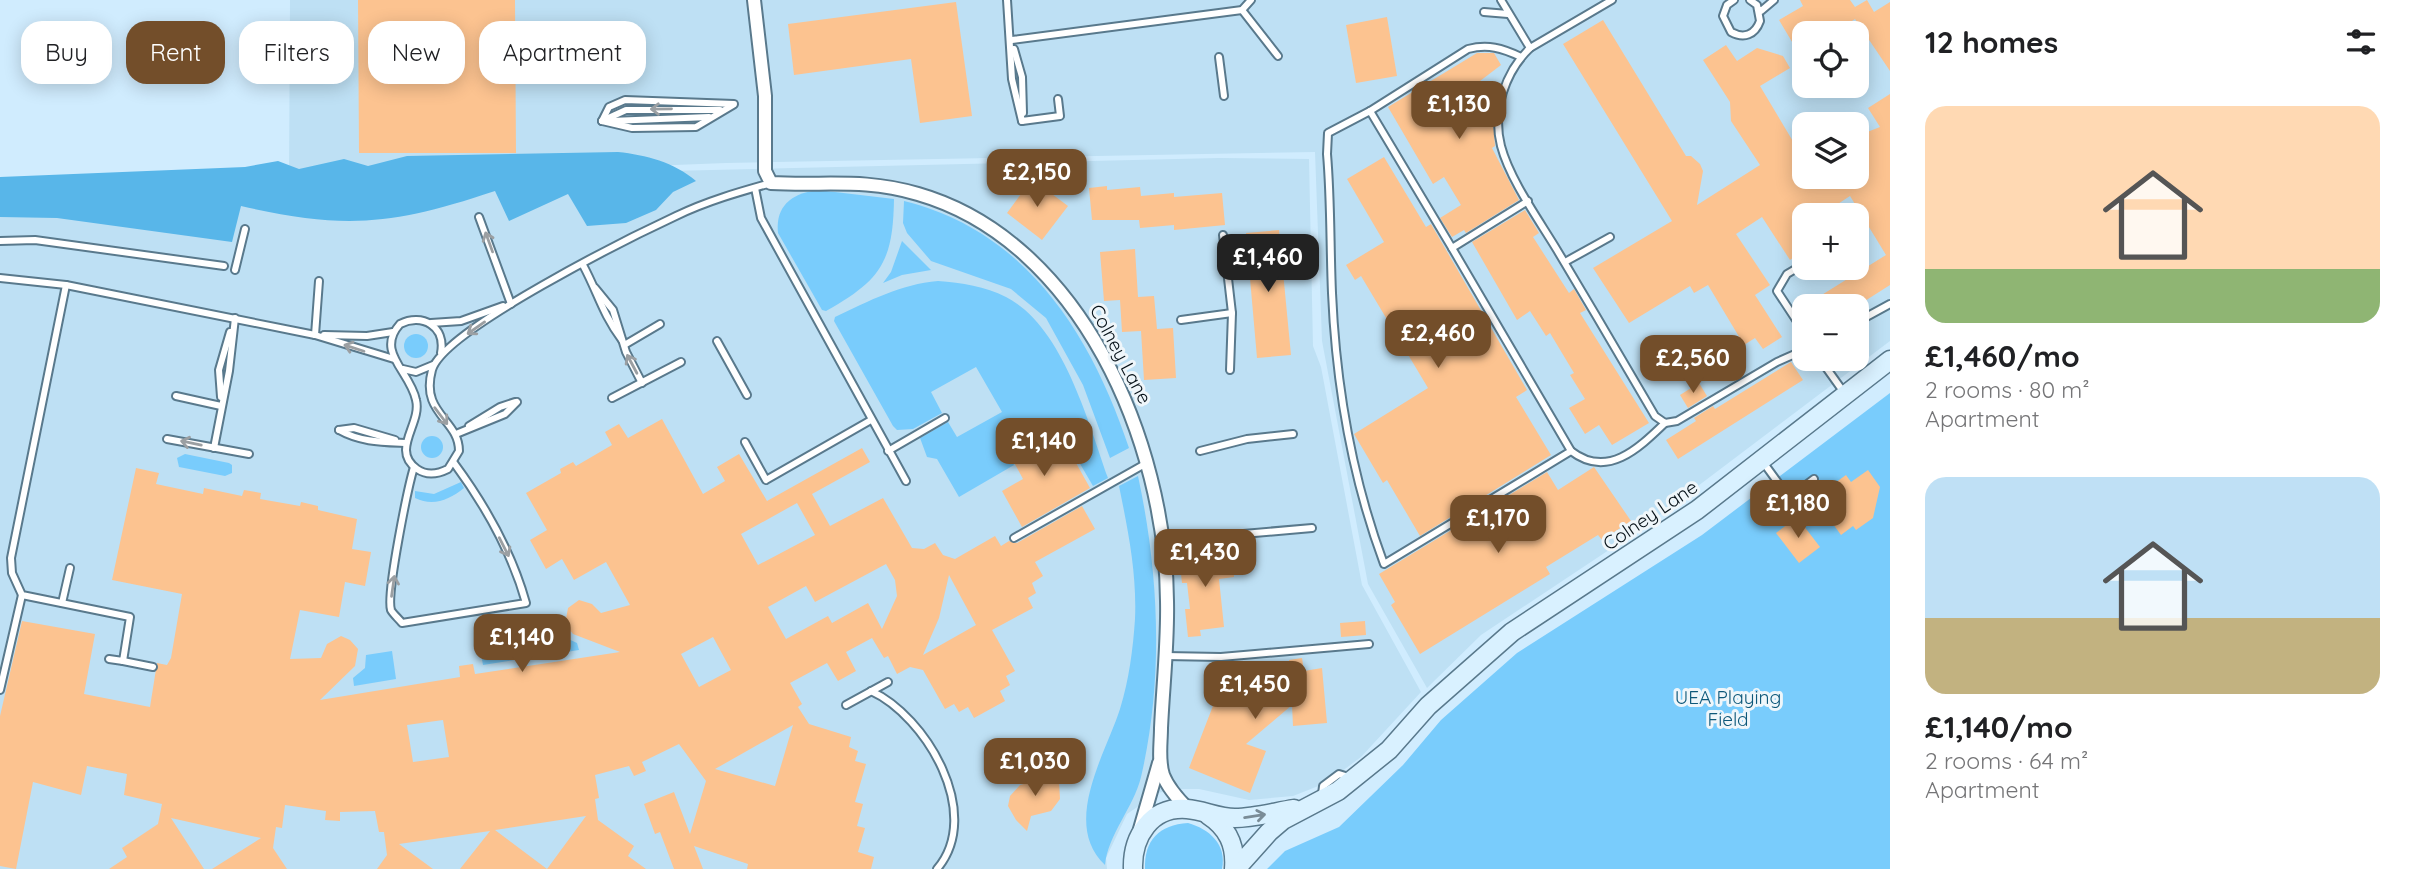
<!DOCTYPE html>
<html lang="en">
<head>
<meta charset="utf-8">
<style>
	body { margin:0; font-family:Quicksand,sans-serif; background:#f2f2f2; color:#202124; height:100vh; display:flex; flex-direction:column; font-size:26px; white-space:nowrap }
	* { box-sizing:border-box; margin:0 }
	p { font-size:23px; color:#757577 }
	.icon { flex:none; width:38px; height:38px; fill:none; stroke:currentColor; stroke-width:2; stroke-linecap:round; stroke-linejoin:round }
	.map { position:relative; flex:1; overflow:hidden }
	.sheet { display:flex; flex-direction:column; background:#fff; width:525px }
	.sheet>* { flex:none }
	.guide { position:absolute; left:21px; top:21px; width:665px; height:63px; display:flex; gap:14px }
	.fabs { position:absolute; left:1792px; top:21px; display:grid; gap:14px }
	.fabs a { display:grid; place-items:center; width:77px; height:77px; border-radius:14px; background:#fff; box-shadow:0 4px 18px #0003; font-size:35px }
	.price { position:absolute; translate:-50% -60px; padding:0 16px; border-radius:14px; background:#734e2a; color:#fff; font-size:23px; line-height:46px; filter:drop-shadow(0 2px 4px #0008) }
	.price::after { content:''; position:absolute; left:50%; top:42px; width:21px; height:16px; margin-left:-10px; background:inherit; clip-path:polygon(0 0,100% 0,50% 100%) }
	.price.selected { background:#222; color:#fff }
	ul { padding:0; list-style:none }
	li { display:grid; align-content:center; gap:14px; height:371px; padding:0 35px }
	li span { display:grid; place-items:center; height:217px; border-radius:21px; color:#555 }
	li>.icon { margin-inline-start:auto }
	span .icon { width:126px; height:126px; fill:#fffc; stroke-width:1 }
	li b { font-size:30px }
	h2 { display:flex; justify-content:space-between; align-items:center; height:84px; padding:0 35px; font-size:30px }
	.chip { padding:0 24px; border-radius:21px; background:#fff; box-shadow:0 4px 18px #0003; font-size:24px; line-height:63px }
	.chip.selected { background:#734e2a; color:#fff }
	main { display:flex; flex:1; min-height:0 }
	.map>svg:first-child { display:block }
</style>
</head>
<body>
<main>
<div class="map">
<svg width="1890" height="869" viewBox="0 0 1890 869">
	<rect width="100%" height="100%" fill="#d0ecfe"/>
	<g fill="#bee0f4" fill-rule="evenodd">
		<path d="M 290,0 L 1890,0 L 1890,341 L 1645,526 L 1481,635 L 1427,688 L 1368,584 L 1322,341 L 1315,152 L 726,163 L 289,180 ZM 1804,33 L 1857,33 L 1857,86 L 1804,86 ZM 1804,124 L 1857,124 L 1857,177 L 1804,177 ZM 1804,215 L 1857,215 L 1857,268 L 1804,268 ZM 1804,306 L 1857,306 L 1857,359 L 1804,359 Z"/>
		<polygon points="1219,158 1309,159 1313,346 1321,367 1362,585 1421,692 1361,757 1326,783 1293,796 1249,800 1199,789 1175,789 1158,793 1127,814 1106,858 1107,869 0,869 0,206 586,173"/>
	</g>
	<g fill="#79ccfc">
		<path d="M 818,190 L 894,199 C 893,262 881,280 826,311 L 822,310 L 778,233 C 775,205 793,193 818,190 Z"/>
		<path d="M 904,201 C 1027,231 1092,336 1129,448 L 1110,458 L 1083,385 L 1046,318 L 1011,289 L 931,261 L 907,233 L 903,223 Z"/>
		<polygon points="902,241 931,270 902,275 883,283 891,272"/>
		<path d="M 938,281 C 962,283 985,286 1006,297 C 1063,326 1088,422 1108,478 L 1093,486 L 1058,426 L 1008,454 L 1014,465 L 959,497 L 937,459 L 927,457 L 920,438 L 948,422 L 957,437 L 1002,412 L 976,367 L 931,392 L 942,413 L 913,429 L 897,430 L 893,426 L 834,321 L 835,317 C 869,301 901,284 938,281 Z"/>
		<circle cx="416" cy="346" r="12"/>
		<polygon points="1890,393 1890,869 1267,869 1285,851 1339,827 1403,765 1441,720 1517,653 1702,535"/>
		<circle cx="432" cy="447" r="11"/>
		<polygon points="185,454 229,463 232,465 232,473 225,476 179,467 177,458"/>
		<path d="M 1138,476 C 1159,573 1164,679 1141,777 C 1134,807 1108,834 1105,865 C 1061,824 1106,753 1120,709 C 1129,680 1133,649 1135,619 C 1137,574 1128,530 1119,486 Z"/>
		<path d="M 461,482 L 464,488 C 449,500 433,507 415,498 L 415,491 L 434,494 Z"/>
		<polygon points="559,626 564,637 577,643 579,650 483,665 478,638"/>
		<polygon points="392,651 396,679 354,686 353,678 365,668 366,655"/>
		<path d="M 1188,823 C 1209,829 1227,844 1222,869 L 1145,869 C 1144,840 1159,825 1188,823 Z"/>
	</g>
	<path fill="#58b6e9" d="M 618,152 C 646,155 674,162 696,181 L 673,192 L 656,210 L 626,223 L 587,226 L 568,194 L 509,221 L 495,191 C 393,225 346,230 241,206 L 232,242 L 57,218 L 0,217 L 0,177 L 245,167 L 278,161 L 299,169 L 344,159 L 368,166 L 407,156 Z"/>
	<g fill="#fcc390" fill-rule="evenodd">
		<polygon points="358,0 515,0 516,153 359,153"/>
		<polygon points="1800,0 1850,0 1855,7 1867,0 1874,12 1890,2 1890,71 1855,19 1833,33 1804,33 1804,62 1779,20 1803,6"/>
		<polygon points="956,2 972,116 920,123 911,59 794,75 788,24"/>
		<polygon points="1387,17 1397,76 1356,83 1346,25"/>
		<polygon points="1603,20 1686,156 1691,156 1700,164 1703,171 1697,205 1760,165 1731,121 1730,102 1703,60 1726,45 1737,61 1757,48 1783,56 1790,68 1760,86 1797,148 1804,143 1804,177 1857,177 1857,136 1880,127 1868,108 1890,94 1890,285 1857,306 1827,306 1820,296 1886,255 1850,196 1821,215 1804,215 1804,250 1790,260 1762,217 1736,234 1770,285 1755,295 1782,337 1763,349 1755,338 1744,345 1708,285 1694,293 1690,286 1629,323 1593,268 1672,221 1563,44"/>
		<polygon points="1477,53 1494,53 1501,65 1480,81 1494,104 1487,109 1493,119 1495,146 1492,148 1519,200 1466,233 1464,230 1452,237 1440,218 1461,205 1444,177 1433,184 1388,107"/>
		<polygon points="1384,157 1426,227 1431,224 1527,390 1516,397 1551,455 1420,536 1387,480 1383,483 1354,434 1428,388 1361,276 1355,280 1346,265 1384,242 1347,179"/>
		<polygon points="1032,179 1068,206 1042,240 1007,213"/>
		<polygon points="1107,186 1107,190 1140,187 1141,196 1174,193 1174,197 1222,193 1225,225 1174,230 1174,225 1140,228 1139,220 1092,220 1089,188"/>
		<polygon points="1525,210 1539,233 1533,237 1569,293 1574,289 1586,310 1580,313 1649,423 1612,445 1599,425 1585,434 1569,408 1585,399 1570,375 1574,373 1550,333 1546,336 1530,311 1517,320 1472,242"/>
		<polygon points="1279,230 1291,355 1257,358 1246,233"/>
		<polygon points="1135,249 1138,297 1154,296 1157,329 1173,328 1176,378 1144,380 1141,331 1122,332 1120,300 1104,301 1100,252"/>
		<polygon points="1791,362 1803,380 1678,459 1666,440 1696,421 1694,418 1713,406 1715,409"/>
		<polygon points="1699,383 1707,396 1688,408 1680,395"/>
		<path d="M 662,419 L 703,494 L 725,481 L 717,467 L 739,454 L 767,501 L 862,448 L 870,462 L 812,494 L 830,526 L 883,498 L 912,548 L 924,549 L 935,543 L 943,555 L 955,559 L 995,536 L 1001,546 L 1009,541 L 1017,543 L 1082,506 L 1095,529 L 1035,562 L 1043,576 L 1032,583 L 1036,593 L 1028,598 L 1033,608 L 992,630 L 1015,671 L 1006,676 L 1010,685 L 1000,691 L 1005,701 L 974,718 L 968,707 L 959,712 L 954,704 L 945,709 L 923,670 L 910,667 L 897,674 L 888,656 L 884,658 L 872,638 L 846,652 L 856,671 L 838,681 L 827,663 L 790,683 L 802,704 L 798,707 L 809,724 L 851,737 L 849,747 L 858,751 L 855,761 L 866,764 L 855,802 L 863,804 L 857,826 L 865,828 L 858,852 L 874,857 L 871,869 L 747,869 L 748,864 L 694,846 L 703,869 L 674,869 L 660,832 L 655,834 L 644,804 L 674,792 L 690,834 L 706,781 L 679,744 L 642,762 L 646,771 L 634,776 L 629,766 L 595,775 L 599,798 L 595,799 L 598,820 L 634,846 L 628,856 L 646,869 L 460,869 L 490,831 L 399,844 L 433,869 L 377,869 L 387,855 L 384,832 L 379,832 L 375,811 L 340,812 L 340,821 L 325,820 L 326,811 L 285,805 L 282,828 L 276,827 L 273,848 L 287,869 L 212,869 L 261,838 L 171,818 L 204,869 L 109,869 L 127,857 L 122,848 L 158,824 L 162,804 L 124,795 L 127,774 L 87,766 L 81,795 L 33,782 L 16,869 L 0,866 L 0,716 L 22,621 L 95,634 L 84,694 L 150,707 L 157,663 L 167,665 L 171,658 L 182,594 L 112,580 L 136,468 L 159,473 L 156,484 L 203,494 L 204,488 L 242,496 L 244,490 L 261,493 L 260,499 L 300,506 L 301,502 L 318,506 L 318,510 L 357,519 L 352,549 L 371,552 L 365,586 L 345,582 L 339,617 L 300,610 L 290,659 L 321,658 L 327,644 L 341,636 L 350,640 L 358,649 L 355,666 L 320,700 L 460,677 L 459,666 L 473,664 L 475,674 L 620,652 L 573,634 L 565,624 L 568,608 L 579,600 L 592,604 L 601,613 L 630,605 L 606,562 L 574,580 L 562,559 L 546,569 L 530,540 L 547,530 L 526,493 L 561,473 L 560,469 L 573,462 L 576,466 L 612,445 L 605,432 L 619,424 L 628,438 ZM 797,503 L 815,535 L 758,565 L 741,534 ZM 886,564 L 895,580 L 897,596 L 882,629 L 868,603 L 832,623 L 828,616 L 786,639 L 768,607 L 806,586 L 815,602 ZM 949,575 L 976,625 L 923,655 L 939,618 ZM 713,637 L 731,670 L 699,687 L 681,654 ZM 443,720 L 449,757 L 413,762 L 407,725 ZM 793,725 L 775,786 L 715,769 ZM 586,816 L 547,869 L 495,830 Z"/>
		<polygon points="1057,429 1090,488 1022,527 1002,491 1023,479 1010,455"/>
		<polygon points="1594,467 1631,521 1602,540 1598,535 1546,567 1550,574 1420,654 1391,605 1395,602 1379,574 1547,472 1558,490"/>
		<polygon points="1868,470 1880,487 1873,518 1856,530 1853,526 1841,535 1814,498 1846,475 1851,482"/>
		<polygon points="1797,517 1820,547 1799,563 1776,533"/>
		<polygon points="1232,551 1234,577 1219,579 1224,627 1200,630 1201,636 1188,637 1185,609 1190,609 1187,583 1182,583 1179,557"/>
		<polygon points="1365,621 1366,635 1341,637 1340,623"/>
		<polygon points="1302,658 1304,671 1322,668 1327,723 1293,726 1292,705 1246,744 1266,751 1250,793 1189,768 1216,698 1225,686 1237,680 1291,673 1289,660"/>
		<polygon points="1044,767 1059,781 1060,799 1051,811 1031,816 1027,831 1016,820 1008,806 1010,796 1020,785 1039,780"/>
	</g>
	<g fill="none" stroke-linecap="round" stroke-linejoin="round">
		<defs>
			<g id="lane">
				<polyline points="1007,0 1012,79 1022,121"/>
				<polyline points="1501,0 1530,48"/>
				<path d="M 1612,0 L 1530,48 C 1505,72 1492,111 1501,146 C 1510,180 1539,220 1557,250 C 1590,305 1623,361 1655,416 L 1665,423 L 1677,421 L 1777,362 L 1804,350"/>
				<path d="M 1734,0 L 1727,5 L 1723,16 L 1731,32 C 1744,39 1755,35 1760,21 L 1757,5 L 1750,0"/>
				<polyline points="1758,9 1761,11 1774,0"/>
				<polyline points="1242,10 1278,56"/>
				<polyline points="1484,12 1508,14"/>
				<polyline points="1012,40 1242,10 1251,0"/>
				<polyline points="1014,49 1022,77 1023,113"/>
				<polyline points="1219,57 1224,96"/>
				<path d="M 1370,111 L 1328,133 L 1327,154 C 1331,200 1330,246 1332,293 C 1336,384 1352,478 1384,564 L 1571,451 L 1452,248 L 1528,201"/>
				<polyline points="602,121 609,107 625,100 734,104"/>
				<polyline points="602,121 632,128 696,127 733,105"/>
				<polyline points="602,121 626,110 720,110"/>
				<polyline points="611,121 709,117"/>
				<polyline points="1022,121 1060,116 1058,99"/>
				<polyline points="755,188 761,218 906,481"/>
				<polyline points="479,217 511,304"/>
				<polyline points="1223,235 1232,313 1230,370"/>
				<polyline points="0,241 35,240 224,266"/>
				<path d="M 1452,248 L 1370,111 L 1468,49 C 1488,44 1502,48 1521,57"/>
				<polyline points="1565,262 1610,237"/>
				<polyline points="1804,264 1787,274 1777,291 1804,332"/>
				<path d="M 583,265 C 598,293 602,313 622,340"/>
				<polyline points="235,270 245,229"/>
				<polyline points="0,278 66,285 315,335 394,359"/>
				<polyline points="66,285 11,558 12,573 22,595 130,617 123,661 109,659"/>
				<polyline points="595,288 613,310 626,352 642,383"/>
				<polyline points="1181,320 1232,313"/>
				<polyline points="1857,322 1890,304"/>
				<polyline points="431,323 461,321 503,306"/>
				<polyline points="315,335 319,281"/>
				<polyline points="324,335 367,336 393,332"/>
				<polyline points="717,341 747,395"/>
				<polyline points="626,344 660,324"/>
				<path d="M 441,353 C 446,326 422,313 400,324 C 375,352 410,371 416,400 C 422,424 390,450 417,469 C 427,476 438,474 448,469 L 459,451 C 459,419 420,414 432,370 C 443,330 633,236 676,216 C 707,201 739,192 771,183"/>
				<polyline points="1820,359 1845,394"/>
				<polyline points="403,369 416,372 433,365"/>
				<polyline points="176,396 221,406"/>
				<polyline points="221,397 219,370 230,332"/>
				<polyline points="612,398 681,362"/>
				<polyline points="469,426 500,407 515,402"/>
				<path d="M 339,430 C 360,442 382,442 405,443"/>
				<polyline points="339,430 354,428 395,440"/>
				<polyline points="456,434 505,414 517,402"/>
				<polyline points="167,439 249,454"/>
				<polyline points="745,442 766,480 871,420"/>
				<polyline points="214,448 229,371 235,318"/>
				<polyline points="888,451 945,418"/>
				<polyline points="1200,451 1247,439 1293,434"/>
				<path d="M 1571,451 C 1607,479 1638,449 1665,423"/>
				<polyline points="1763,462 1795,506"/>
				<path d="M 414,467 C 408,487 386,594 391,610 C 393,614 399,619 402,623 L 526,603 C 512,553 485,505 454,463"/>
				<polyline points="1789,498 1814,479"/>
				<polyline points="1014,538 1145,464"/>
				<polyline points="1162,541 1312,528"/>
				<polyline points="62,603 70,568"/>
				<polyline points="1165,656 1221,657 1369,644"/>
				<polyline points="123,661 153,667"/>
				<polyline points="0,690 22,595"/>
				<path d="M 871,691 C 926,716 984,814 937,869"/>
				<polyline points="846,705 888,682"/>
				<polyline points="1322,794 1323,786 1339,774 1352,778"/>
			</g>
			<g id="street">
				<path d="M 754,0 L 765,96 L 765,171 L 771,183 C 826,186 863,178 918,194 C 1081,241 1166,443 1167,601 C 1168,643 1163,685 1161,728 C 1161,743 1158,760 1163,775 C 1168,788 1178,799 1188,809"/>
				<polyline points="1140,829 1159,763"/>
			</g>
			<g id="secondary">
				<path d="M 1208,815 C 1228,828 1236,845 1234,869"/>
				<path d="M 1133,869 C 1132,837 1151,806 1187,809 C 1203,810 1218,818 1235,818 C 1254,818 1275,812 1294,809"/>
				<polyline points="1236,869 1269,832 1283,820 1338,791 1389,750 1428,706 1512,632 1697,510 1890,360"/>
			</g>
		</defs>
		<use href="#lane" stroke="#59798c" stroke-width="10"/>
		<use href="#street" stroke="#59798c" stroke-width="16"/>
		<use href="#secondary" stroke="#59798c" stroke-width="21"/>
		<use href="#lane" stroke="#fff" stroke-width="6"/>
		<use href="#street" stroke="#fff" stroke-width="12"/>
		<use href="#secondary" stroke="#d9f1ff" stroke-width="18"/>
	</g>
	<defs><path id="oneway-shaft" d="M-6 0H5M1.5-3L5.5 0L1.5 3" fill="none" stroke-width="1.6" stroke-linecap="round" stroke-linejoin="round" transform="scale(1.75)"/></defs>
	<g stroke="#9b9fa2">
		<use href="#oneway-shaft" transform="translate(661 109) rotate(179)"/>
		<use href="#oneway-shaft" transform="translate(489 242) rotate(-110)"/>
		<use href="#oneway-shaft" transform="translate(476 328) rotate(145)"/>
		<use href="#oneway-shaft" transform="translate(354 348) rotate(-162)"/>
		<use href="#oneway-shaft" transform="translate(632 364) rotate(-118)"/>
		<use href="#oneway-shaft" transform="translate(441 416) rotate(53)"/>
		<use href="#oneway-shaft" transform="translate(191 443) rotate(-168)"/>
		<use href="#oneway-shaft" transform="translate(504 547) rotate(63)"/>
		<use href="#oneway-shaft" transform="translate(393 586) rotate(-82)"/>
	</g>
	<use stroke="#7a8c97" href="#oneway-shaft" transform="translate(1255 816) rotate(-9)"/>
	<g text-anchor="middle" stroke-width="6" stroke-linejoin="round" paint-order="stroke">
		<g font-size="19" fill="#051017" stroke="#eff6fa">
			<text transform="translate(1121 354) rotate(62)" y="7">Colney Lane</text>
			<text transform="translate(1650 515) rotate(-34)" y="7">Colney Lane</text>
		</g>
		<g font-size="19" fill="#0d587a" stroke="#eff6fa">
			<text x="1728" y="704">UEA Playing<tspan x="1728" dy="22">Field</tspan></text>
		</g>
	</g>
</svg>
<div class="fabs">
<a><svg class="icon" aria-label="locate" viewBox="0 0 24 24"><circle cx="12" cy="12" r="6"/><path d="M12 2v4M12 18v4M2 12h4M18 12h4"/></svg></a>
<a><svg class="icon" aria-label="layers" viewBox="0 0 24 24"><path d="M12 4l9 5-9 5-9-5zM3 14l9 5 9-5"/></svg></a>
<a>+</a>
<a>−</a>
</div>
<b class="price" style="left:1459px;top:141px">£1,130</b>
<b class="price" style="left:1037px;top:209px">£2,150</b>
<b class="price selected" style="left:1268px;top:294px">£1,460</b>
<b class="price" style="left:1438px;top:370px">£2,460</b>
<b class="price" style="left:1693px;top:395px">£2,560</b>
<b class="price" style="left:1044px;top:478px">£1,140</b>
<b class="price" style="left:1798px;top:540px">£1,180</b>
<b class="price" style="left:1498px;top:555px">£1,170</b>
<b class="price" style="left:1205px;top:589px">£1,430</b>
<b class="price" style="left:522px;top:674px">£1,140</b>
<b class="price" style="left:1255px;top:721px">£1,450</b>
<b class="price" style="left:1035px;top:798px">£1,030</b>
<div class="guide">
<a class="chip">Buy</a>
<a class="chip selected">Rent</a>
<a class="chip">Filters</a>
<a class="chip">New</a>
<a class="chip">Apartment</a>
</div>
</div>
<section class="sheet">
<h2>12 homes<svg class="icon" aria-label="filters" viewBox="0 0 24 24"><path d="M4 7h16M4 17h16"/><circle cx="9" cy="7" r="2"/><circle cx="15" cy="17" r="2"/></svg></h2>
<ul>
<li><span style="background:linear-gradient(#ffd9b3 75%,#8fb573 0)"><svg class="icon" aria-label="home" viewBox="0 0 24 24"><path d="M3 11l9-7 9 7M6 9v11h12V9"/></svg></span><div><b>£1,460/mo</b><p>2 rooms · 80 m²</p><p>Apartment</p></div></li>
<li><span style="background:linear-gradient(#bfe0f5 65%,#c2b280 0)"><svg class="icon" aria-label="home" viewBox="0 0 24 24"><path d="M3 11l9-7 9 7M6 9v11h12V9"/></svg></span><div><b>£1,140/mo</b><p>2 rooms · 64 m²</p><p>Apartment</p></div></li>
</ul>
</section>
</main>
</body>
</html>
